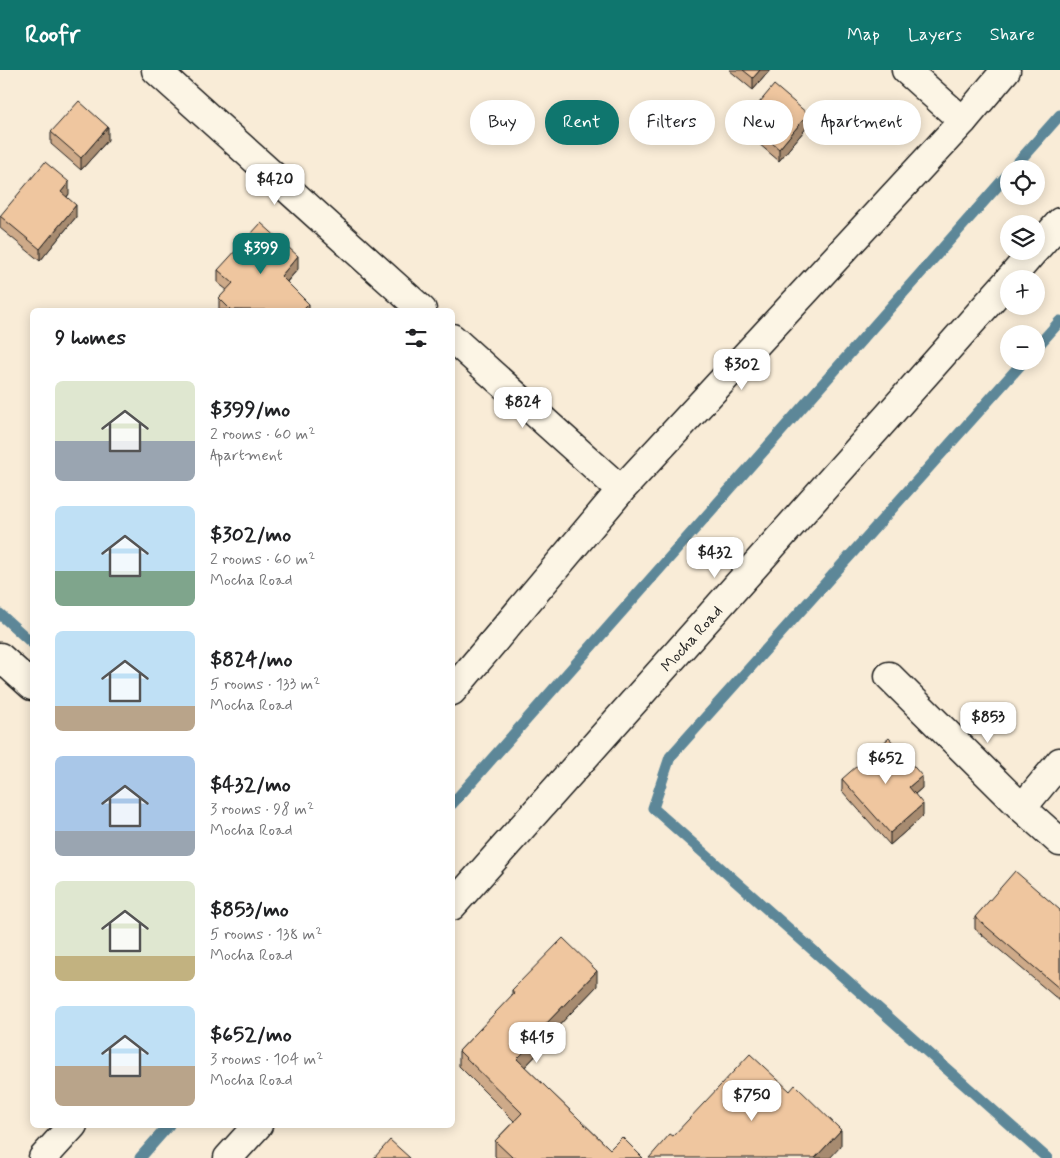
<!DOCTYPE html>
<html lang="en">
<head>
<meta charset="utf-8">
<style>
	body { margin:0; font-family:Mynerve,sans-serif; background:#f2f2f2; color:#202124; height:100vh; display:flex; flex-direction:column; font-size:19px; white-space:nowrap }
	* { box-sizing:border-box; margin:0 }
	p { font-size:16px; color:#757577 }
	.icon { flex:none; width:28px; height:28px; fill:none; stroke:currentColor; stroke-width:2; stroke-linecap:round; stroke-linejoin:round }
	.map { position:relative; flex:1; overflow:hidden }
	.drawer { position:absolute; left:30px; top:238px; width:425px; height:820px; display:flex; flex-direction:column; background:#fff; border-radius:8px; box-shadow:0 2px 12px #0003 }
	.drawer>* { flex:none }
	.hud { position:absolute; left:470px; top:30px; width:475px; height:45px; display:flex; gap:10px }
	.fabs { position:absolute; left:1000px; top:90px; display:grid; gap:10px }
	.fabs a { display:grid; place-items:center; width:45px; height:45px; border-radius:50%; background:#fff; box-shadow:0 2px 12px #0003; font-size:25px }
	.price { position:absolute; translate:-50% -42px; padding:0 11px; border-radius:10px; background:#fff; color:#222; font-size:16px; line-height:32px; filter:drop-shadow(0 1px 2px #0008) }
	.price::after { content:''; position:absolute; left:50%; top:30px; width:15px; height:11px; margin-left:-8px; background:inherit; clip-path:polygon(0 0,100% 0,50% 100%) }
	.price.current { background:#0f766e; color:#fff }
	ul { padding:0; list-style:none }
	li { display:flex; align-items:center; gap:15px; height:125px; padding:0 25px }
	li span { display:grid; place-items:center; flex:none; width:140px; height:100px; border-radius:8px; color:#555 }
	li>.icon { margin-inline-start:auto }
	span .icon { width:60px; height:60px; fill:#fffc; stroke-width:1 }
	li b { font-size:21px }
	h2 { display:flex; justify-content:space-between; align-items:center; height:60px; padding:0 25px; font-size:21px }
	.pill { padding:0 18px; border-radius:22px; background:#fff; box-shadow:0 2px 12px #0003; font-size:18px; line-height:45px }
	.pill.current { background:#0f766e; color:#fff }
	header { display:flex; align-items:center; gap:30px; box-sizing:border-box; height:70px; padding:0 25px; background:#0f766e; color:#fff }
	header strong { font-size:24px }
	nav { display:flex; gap:28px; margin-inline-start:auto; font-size:18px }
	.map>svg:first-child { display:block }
</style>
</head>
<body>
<header>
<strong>Roofr</strong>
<nav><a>Map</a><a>Layers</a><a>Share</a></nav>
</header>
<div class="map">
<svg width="1060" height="1088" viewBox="0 0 1060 1088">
	<rect width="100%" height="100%" fill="#f9ecd7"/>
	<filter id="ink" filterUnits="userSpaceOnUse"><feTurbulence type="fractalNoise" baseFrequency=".02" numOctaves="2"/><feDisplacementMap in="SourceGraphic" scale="10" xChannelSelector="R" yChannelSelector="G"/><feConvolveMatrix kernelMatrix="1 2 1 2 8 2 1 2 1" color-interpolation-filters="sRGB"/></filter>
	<g filter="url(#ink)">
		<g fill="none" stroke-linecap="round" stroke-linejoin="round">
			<g stroke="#5d8798" stroke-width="11">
				<polyline points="1012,99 1060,45"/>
				<polyline points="1036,278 1060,251"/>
				<polyline points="1024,291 670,687 653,738 1047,1088"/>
				<polyline points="0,544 32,573"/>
				<polyline points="452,734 1009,103"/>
				<polyline points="140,1088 169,1055"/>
			</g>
			<defs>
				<g id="street">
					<polyline points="156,0 422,240"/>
					<polyline points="906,0 963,51"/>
					<polyline points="1036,179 1060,152"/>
					<polyline points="1010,209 1034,181"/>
					<polyline points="452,268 621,420"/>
					<polyline points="0,587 32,616"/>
					<polyline points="889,606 1022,738 1060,772"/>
					<polyline points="452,621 621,420 963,51 1006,0"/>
					<polyline points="1022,738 1060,692"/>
					<polyline points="452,836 1009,210"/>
					<polyline points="43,1088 73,1055"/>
					<polyline points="228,1088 258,1055"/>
				</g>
			</defs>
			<use href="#street" stroke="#1c1c1c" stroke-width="31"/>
			<use href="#street" stroke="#fcf5e5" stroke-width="28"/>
		</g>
		<g fill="#ceaa89" stroke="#1c1c1c">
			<polygon points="729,0 770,0 753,20"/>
			<polygon points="745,50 808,56 779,91 745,62"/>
			<polygon points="51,62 108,70 81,100 51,74"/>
			<polygon points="69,124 67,127 76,147 40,191 0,158 0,146"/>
			<polygon points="298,199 287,212 309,240 219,240 219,228 227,220 218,213 218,200"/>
			<polygon points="842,709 922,718 915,724 923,746 890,775 842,721"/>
			<polygon points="1060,840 1060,931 975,859 975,847"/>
			<polygon points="597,916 544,971 544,977 525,997 610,1079 643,1088 497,1088 495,1086 495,1071 514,1051 459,996 459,981 512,926 512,920"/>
		</g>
		<g fill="#a78b6f" stroke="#1c1c1c">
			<polygon points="760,0 770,0 753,20 753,8"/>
			<polygon points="808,44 808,56 779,91 779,79"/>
			<polygon points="108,57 108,70 81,100 81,88"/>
			<polygon points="69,112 69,124 61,134 61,122"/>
			<polygon points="76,135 76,147 40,191 40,179"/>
			<polygon points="298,186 298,199 281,218 281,206"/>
			<polygon points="309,234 309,240 303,240"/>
			<polygon points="922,706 922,718 909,729 909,717"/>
			<polygon points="923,734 923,746 890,775 890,763"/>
			<polygon points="597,901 597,916 544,971 544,977 517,1005 517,989 541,959"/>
			<polygon points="841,1060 841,1076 830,1088 815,1088"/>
		</g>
		<g fill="#efc69f" stroke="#1c1c1c">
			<polygon points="743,0 760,0 753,8"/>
			<polygon points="774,15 808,44 779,79 745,50"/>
			<polygon points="79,31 108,57 81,88 51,62"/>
			<polygon points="45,92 69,112 61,122 76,135 40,179 0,146"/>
			<polygon points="261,153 298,186 281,206 309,234 303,240 231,240 219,228 233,213 218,200"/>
			<polygon points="889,668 922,706 909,717 923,734 890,763 842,709"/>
			<polygon points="1015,801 1060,840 1060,919 975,847"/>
			<polygon points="563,868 597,901 541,959 544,962 517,989 610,1079 622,1067 643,1088 513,1088 495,1071 522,1043 459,981 514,923 512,920"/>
			<polygon points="750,984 790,1021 795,1015 841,1060 815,1088 649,1088 670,1064 673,1066"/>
			<polygon points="390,1070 410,1088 374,1088"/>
		</g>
	</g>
	<g text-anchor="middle" stroke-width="4.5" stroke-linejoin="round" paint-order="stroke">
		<g font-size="16" fill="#1c1c1c" stroke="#fcf5e5">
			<text transform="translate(691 568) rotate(-48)" y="6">Mocha Road</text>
		</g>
	</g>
</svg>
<div class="fabs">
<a><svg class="icon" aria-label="locate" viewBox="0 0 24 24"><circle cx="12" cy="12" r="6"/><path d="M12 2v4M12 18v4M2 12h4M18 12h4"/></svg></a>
<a><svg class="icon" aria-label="layers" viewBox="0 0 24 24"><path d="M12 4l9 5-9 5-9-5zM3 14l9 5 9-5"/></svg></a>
<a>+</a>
<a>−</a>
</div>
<b class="price" style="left:275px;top:136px">$420</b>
<b class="price current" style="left:261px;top:205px">$399</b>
<b class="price" style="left:742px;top:321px">$302</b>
<b class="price" style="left:523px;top:359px">$824</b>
<b class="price" style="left:715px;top:509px">$432</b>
<b class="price" style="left:988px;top:674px">$853</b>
<b class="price" style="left:886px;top:715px">$652</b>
<b class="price" style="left:537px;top:994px">$415</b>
<b class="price" style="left:752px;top:1052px">$750</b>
<div class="hud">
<a class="pill">Buy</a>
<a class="pill current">Rent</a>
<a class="pill">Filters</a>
<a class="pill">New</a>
<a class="pill">Apartment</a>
</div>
<section class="drawer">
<h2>9 homes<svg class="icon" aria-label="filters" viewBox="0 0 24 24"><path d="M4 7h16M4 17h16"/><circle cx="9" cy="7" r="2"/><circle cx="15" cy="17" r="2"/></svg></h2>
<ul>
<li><span style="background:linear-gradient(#dfe7d0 60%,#9aa5b1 0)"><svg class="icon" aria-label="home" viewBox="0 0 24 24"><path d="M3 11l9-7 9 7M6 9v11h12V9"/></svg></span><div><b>$399/mo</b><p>2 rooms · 60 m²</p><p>Apartment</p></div></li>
<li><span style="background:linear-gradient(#bfe0f5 65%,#7fa58c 0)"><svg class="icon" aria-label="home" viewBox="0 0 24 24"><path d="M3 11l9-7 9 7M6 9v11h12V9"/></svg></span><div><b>$302/mo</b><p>2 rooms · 60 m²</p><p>Mocha Road</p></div></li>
<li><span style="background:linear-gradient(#bfe0f5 75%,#b9a48a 0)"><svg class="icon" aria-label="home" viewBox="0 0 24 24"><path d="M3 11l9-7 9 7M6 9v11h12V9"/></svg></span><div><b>$824/mo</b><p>5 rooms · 133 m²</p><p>Mocha Road</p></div></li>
<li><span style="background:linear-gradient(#a9c7e8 75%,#9aa5b1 0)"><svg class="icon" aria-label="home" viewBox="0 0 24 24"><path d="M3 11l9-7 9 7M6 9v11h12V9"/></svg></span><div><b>$432/mo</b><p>3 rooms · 98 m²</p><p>Mocha Road</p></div></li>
<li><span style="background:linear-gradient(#dfe7d0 75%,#c2b280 0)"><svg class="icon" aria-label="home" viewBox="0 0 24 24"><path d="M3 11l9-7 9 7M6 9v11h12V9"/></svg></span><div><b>$853/mo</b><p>5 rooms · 138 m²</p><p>Mocha Road</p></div></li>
<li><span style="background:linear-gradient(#bfe0f5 60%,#b9a48a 0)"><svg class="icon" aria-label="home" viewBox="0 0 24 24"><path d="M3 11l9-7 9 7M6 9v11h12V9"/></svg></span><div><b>$652/mo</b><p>3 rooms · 104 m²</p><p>Mocha Road</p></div></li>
</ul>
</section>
</div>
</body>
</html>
